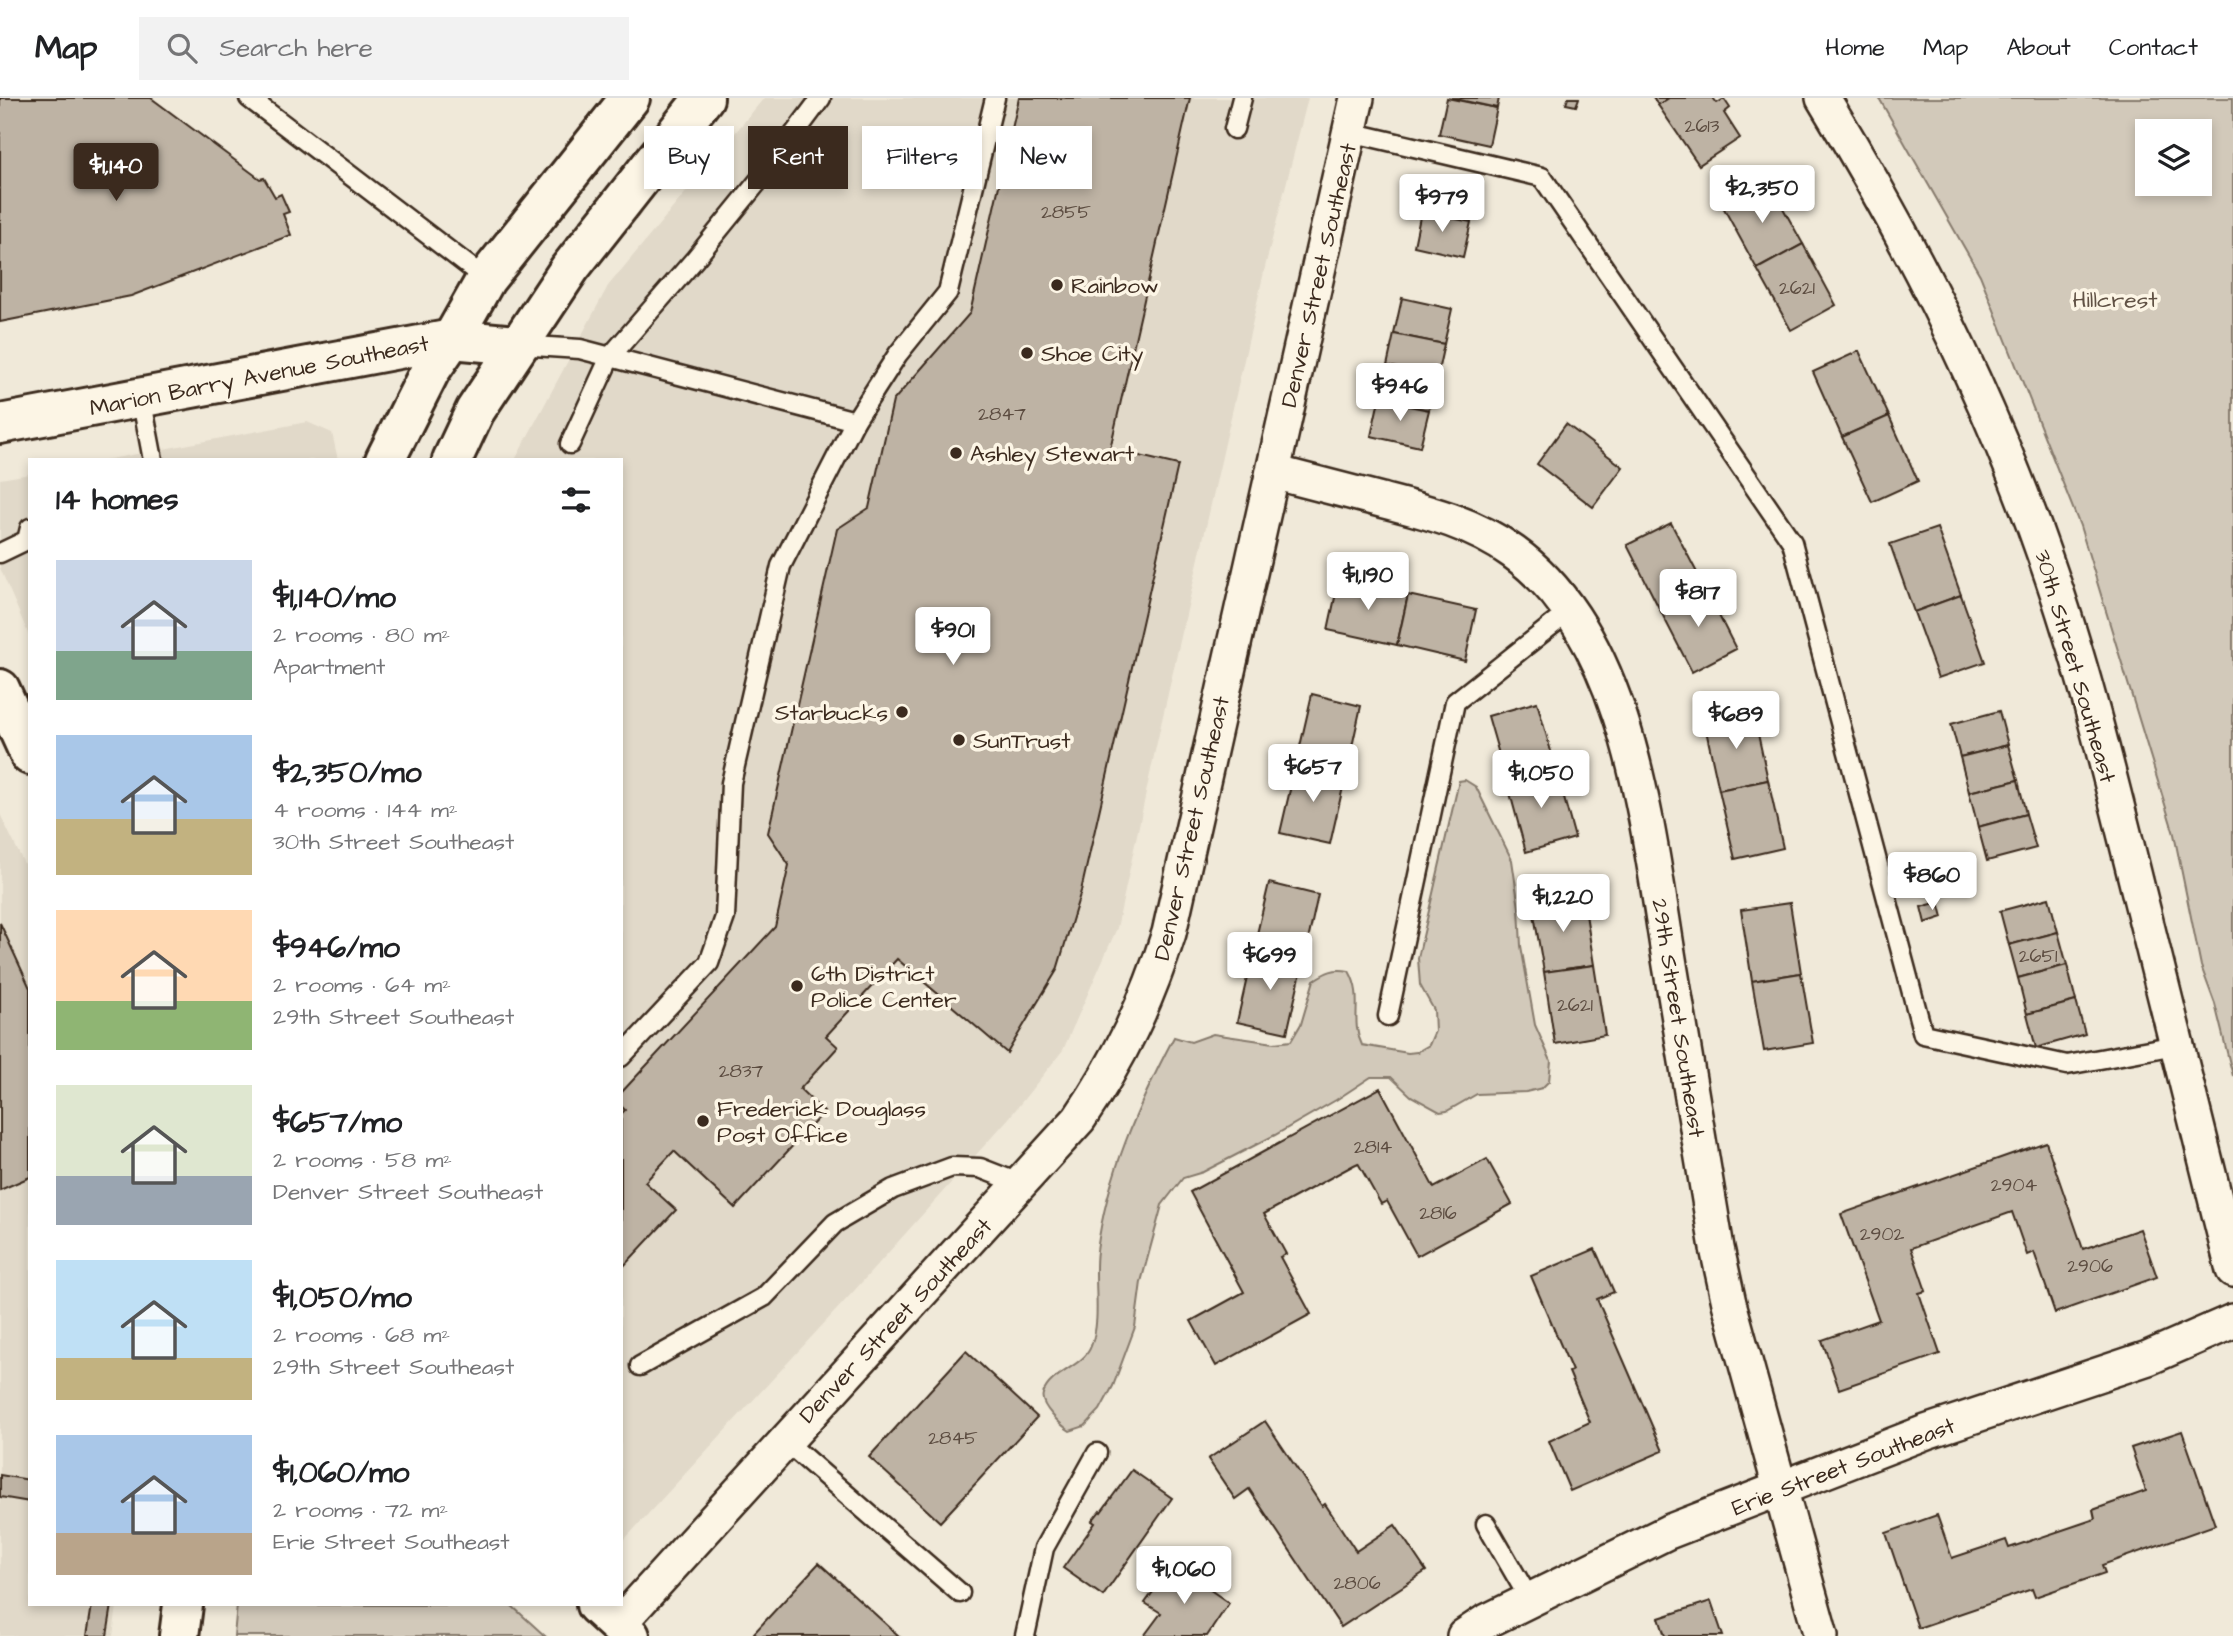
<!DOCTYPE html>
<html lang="en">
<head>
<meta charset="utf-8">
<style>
	body { margin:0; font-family:"Architects Daughter",sans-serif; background:#f2f2f2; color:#202124; height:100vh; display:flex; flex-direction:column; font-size:26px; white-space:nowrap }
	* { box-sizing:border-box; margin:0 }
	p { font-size:23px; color:#757577 }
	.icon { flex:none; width:38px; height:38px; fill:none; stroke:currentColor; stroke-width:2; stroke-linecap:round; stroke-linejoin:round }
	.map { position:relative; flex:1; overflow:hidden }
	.panel { position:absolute; left:28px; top:360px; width:595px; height:1148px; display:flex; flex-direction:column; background:#fff; border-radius:0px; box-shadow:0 4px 10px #0003 }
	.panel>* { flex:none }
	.top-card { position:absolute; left:644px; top:28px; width:665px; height:63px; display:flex; gap:14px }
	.controls { position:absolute; left:2135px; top:21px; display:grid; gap:14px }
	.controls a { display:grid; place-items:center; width:77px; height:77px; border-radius:0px; background:#fff; box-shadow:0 4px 10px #0003; font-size:35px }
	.price { position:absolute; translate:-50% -60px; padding:0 16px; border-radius:7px; background:#fff; color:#222; font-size:23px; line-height:46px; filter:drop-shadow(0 2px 4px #0008) }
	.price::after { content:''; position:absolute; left:50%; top:42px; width:21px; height:16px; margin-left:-10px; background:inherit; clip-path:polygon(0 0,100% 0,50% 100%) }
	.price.current { background:#3b2a1e; color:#fff }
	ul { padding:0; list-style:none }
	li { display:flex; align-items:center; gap:21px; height:175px; padding:0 28px }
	li span { display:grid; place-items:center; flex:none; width:196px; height:140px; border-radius:0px; color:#555 }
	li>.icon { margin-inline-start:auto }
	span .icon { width:84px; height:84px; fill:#fffc; stroke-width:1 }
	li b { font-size:30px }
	h2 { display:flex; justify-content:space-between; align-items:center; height:84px; padding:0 28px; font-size:30px }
	.pill { padding:0 24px; border-radius:0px; background:#fff; box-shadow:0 4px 10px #0003; font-size:24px; line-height:63px }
	.pill.current { background:#3b2a1e; color:#fff }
	header { display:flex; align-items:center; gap:42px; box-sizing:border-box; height:98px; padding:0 35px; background:#fff; border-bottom:2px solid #e0e0e0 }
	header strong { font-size:33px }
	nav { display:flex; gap:38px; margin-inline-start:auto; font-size:24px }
	.search { width:490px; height:63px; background:#f2f2f2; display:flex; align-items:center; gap:18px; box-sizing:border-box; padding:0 24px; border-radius:0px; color:#757577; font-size:26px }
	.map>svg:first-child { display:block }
</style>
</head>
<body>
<header>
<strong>Map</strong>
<div class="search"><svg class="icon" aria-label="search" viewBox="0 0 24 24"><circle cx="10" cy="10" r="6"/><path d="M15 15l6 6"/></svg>Search here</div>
<nav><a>Home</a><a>Map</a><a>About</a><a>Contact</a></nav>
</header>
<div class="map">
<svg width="2233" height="1538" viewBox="0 0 2233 1538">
	<rect width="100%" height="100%" fill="#f0e9d9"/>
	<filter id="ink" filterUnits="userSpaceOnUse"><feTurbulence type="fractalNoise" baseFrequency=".0143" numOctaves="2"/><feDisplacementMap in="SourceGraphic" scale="14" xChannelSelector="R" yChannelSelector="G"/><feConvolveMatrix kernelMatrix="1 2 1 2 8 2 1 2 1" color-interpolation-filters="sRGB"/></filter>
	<g filter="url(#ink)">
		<g fill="#e1d9c9">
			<polygon points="764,0 1308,0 1266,165 1155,653 1117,830 1063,952 1009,1020 853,1194 624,1442 621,1442 621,362 515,362 608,188"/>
			<polygon points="307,324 332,335 338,362 105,362"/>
			<polygon points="30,376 30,540 0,470 0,381"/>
			<polygon points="0,716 30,778 30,1507 117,1507 113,1538 0,1538"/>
		</g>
		<g fill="#d2c9ba" stroke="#867a6c" stroke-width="2" fill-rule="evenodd">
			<path d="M 1879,0 L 2233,0 L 2233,978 L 2215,906 L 2201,868 L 2174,736 L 2080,428 L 1980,177 ZM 2200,33 L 2200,86 L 2147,86 L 2147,33 Z"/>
			<path d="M 1465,682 L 1476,689 L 1512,762 L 1519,810 L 1521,848 L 1535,927 L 1551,963 L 1549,983 L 1542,990 L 1526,994 L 1477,996 L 1447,1013 L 1440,1014 L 1411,998 L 1391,979 L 1371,979 L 1336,1002 L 1275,1037 L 1203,1074 L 1183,1080 L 1162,1107 L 1141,1184 L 1135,1229 L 1113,1288 L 1100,1312 L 1085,1328 L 1070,1333 C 1062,1328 1039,1307 1043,1296 C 1050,1274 1084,1269 1091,1248 C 1102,1221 1093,1182 1097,1153 C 1107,1077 1139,1005 1174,939 L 1191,944 L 1213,936 L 1274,945 L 1291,943 L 1301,926 L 1314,882 C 1326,874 1334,870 1349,873 C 1365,901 1349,921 1362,947 L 1408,955 L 1417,954 L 1429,947 L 1435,933 L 1434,912 L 1420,887 L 1418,860 L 1459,683 Z"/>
			<polygon points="237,1507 511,1507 545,1538 234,1538"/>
		</g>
		<g fill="#beb3a4" stroke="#3b2a1e" stroke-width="2">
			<polygon points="0,0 151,0 260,81 264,80 275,99 281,96 289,114 283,116 291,137 131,198 0,224"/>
			<polygon points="1019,0 1190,0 1110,351 1178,367 1081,793 1057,872 1007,955 897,861 826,938 838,949 800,991 824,1014 735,1110 674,1053 645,1084 676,1112 621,1171 621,1016 625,1012 621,1008 621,995 775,829 789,767 768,735 837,431 869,410 893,303 970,215"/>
			<polygon points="1447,0 1497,10 1489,47 1439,36"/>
			<polygon points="1451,0 1499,0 1497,10"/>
			<polygon points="1568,0 1579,0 1576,8 1566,6"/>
			<polygon points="1653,0 1669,0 1658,7"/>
			<polygon points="1669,0 1713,0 1717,5 1724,1 1730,10 1724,15 1740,40 1699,67 1658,7"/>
			<polygon points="1429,80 1478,91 1471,124 1421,114"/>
			<polygon points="1768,83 1803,146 1757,171 1722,107"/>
			<polygon points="1421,114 1471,124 1463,159 1414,148"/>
			<polygon points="1803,146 1836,207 1791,232 1757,171"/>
			<polygon points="1402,200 1452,211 1444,246 1394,236"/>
			<polygon points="1394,236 1444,246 1437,278 1387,268"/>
			<polygon points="1859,253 1889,318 1842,339 1813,274"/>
			<polygon points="1387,268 1437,278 1429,312 1379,302"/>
			<polygon points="1379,302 1429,312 1420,349 1371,338"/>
			<polygon points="1889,318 1918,383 1872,404 1842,339"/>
			<polygon points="1566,326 1623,369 1593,409 1537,366"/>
			<polygon points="1671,425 1704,488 1659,510 1627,447"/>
			<polygon points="1937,430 1961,497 1914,514 1890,446"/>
			<polygon points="1339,481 1408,497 1397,547 1328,532"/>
			<polygon points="1704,488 1736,551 1692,574 1659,510"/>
			<polygon points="1408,497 1476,512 1465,563 1397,547"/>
			<polygon points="1961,497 1985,564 1938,580 1914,514"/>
			<polygon points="1312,596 1361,608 1346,676 1296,666"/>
			<polygon points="1537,604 1556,671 1507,684 1488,618"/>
			<polygon points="1753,613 1768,682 1719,692 1704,623"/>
			<polygon points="1999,613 2008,647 1960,659 1951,626"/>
			<polygon points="2008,647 2018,682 1969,694 1960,659"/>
			<polygon points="1296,666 1346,676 1330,746 1280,735"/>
			<polygon points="1556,671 1575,740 1526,754 1507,684"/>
			<polygon points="1768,682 1783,750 1735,761 1719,692"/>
			<polygon points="2018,682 2026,716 1978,729 1969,694"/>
			<polygon points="2026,716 2036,750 1987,763 1978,729"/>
			<polygon points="1269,785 1318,797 1303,865 1253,853"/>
			<polygon points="1583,797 1594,867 1544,874 1532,805"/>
			<polygon points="2049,800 2058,834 2009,847 2000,813"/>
			<polygon points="1939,804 1943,819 1925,825 1921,809"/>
			<polygon points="1790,805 1801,875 1752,883 1741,812"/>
			<polygon points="0,825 30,890 30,1079 0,1092"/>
			<polygon points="2058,834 2067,867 2018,880 2009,847"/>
			<polygon points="1253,853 1303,865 1287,935 1237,924"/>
			<polygon points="1594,867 1605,937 1555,946 1544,874"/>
			<polygon points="2067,867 2076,903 2027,916 2018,880"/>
			<polygon points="1801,875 1813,945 1764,953 1752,883"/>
			<polygon points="2076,903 2085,936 2036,950 2027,916"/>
			<polygon points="1380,990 1434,1090 1487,1061 1512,1106 1417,1158 1387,1103 1381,1106 1358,1065 1354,1067 1264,1116 1286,1156 1280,1159 1311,1216 1216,1268 1191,1223 1244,1194 1190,1094"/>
			<polygon points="2046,1044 2083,1151 2140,1131 2157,1179 2055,1215 2034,1154 2027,1157 2012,1114 1911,1150 1926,1193 1919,1195 1940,1256 1839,1291 1822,1242 1879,1222 1841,1116"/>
			<polygon points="1595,1151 1614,1194 1597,1201 1663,1353 1570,1393 1549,1343 1590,1324 1569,1274 1572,1273 1531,1178"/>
			<polygon points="966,1253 1037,1319 940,1424 869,1359"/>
			<polygon points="1265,1323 1322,1408 1325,1406 1356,1453 1395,1427 1426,1473 1341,1529 1249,1391 1235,1401 1208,1361"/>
			<polygon points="2182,1333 2215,1427 2102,1467 2105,1475 2035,1499 2032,1491 1918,1530 1886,1435 1937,1417 1952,1460 2006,1442 2009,1450 2095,1421 2093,1412 2146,1393 2131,1350"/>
			<polygon points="1132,1372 1172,1400 1103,1498 1063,1470 1095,1425 1092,1423 1100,1413 1101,1414"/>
			<polygon points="0,1377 30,1382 30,1404 0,1399"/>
			<polygon points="819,1465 899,1538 757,1538 754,1535"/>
			<polygon points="1173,1466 1229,1505 1207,1538 1144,1538 1161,1515 1145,1505"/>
			<polygon points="1711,1503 1723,1538 1665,1538 1659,1520"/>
			<polygon points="92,1507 112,1507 107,1538 87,1538"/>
		</g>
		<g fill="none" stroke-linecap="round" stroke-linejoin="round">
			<defs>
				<g id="service">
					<polyline points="249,0 486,181"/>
					<polyline points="1234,31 1242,0"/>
					<polyline points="1350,34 1542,79 1792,444 1923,936 2067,967 2176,947"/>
					<polyline points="518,247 580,251 855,323"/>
					<polyline points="141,299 153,362"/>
					<polyline points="570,346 610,259 695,161 765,75 821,0"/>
					<polyline points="0,455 27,442 30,430"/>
					<polyline points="1388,918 1455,604 1571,512"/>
					<polyline points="621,959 709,865 725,819 731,685 781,468 855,323 898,256 948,194 995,0"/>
					<polyline points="640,1268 764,1199 835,1125 893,1091 952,1069 980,1070 1021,1086"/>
					<polyline points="784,1342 960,1495"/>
					<polyline points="1486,1426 1530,1502"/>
					<polyline points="1025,1538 1044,1450 1097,1355"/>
				</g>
				<g id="minor">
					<path d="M 1823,0 C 1912,146 1990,301 2046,462 C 2083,567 2109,675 2136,783 C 2168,913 2200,1043 2233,1172"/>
					<path d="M 1273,374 C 1309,383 1345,393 1381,402 C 1428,414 1473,425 1513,454 C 1632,539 1648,738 1671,873 C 1686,965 1702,1057 1717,1150 L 1729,1205 L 1821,1538"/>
					<path d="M 618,1527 L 1079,1021 C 1120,961 1147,904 1169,835 L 1357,0"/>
					<polyline points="1464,1538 1485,1524 1668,1434 1926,1334 2148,1260 2233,1223"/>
				</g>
				<g id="secondary">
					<polyline points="0,326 452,241 518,247"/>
					<polyline points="385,362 430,273 452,241 486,181 630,0"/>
					<polyline points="452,362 475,313 570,170 704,0"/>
					<polyline points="0,591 30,657"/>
					<polyline points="596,1507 630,1538"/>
					<polyline points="179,1538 183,1507"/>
				</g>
			</defs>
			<use href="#service" stroke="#3b2a1e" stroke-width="23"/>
			<use href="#minor" stroke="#3b2a1e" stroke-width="38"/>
			<use href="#secondary" stroke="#3b2a1e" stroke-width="44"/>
			<use href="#service" stroke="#fcf5e5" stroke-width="18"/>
			<use href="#minor" stroke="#fcf5e5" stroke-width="33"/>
			<use href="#secondary" stroke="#fcf5e5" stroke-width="38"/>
		</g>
	</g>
	<g fill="#3b2a1e" stroke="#fcf5e5" stroke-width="2.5">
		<circle cx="1057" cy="187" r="7"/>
		<circle cx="1027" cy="255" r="7"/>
		<circle cx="956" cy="355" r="7"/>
		<circle cx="902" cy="614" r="7"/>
		<circle cx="959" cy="642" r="7"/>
		<circle cx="797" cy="888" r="7"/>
		<circle cx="703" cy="1023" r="7"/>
	</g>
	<g text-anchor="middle" stroke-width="7" stroke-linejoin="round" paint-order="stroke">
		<g font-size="19" fill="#5c4c40">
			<text x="1702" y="34">2613</text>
			<text x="1066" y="120">2855</text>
			<text x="1797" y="196">2621</text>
			<text x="1002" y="322">2847</text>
			<text x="2038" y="864">2651</text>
			<text x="1575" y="913">2621</text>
			<text x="741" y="979">2837</text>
			<text x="1373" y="1055">2814</text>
			<text x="2014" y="1093">2904</text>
			<text x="1438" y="1121">2816</text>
			<text x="1882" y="1142">2902</text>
			<text x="2090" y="1174">2906</text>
			<text x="953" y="1346">2845</text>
			<text x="1357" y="1491">2806</text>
		</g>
		<g font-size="23" fill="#3b2a1e" stroke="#fcf5e5">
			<text transform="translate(1318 177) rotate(-77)" y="8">Denver Street Southeast</text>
			<text transform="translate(259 277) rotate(-11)" y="8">Marion Barry Avenue Southeast</text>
			<text transform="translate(2076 568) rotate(74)" y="8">30th Street Southeast</text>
			<text transform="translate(1191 730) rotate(-77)" y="8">Denver Street Southeast</text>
			<text transform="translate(1679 920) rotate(81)" y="8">29th Street Southeast</text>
			<text transform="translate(895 1222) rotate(-47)" y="8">Denver Street Southeast</text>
			<text transform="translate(1843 1368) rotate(-21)" y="8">Erie Street Southeast</text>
		</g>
		<g font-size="23" fill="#3b2a1e" stroke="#fcf5e5" text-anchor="start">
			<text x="1071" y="195">Rainbow</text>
			<text x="1041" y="263">Shoe City</text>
			<text x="970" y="363">Ashley Stewart</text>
			<text x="888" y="622" text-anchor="end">Starbucks</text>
			<text x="973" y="650">SunTrust</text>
			<text x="811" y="883">6th District<tspan x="811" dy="26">Police Center</tspan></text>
			<text x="717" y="1018">Frederick Douglass<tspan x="717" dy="26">Post Office</tspan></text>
		</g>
		<g font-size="23" fill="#615245" stroke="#fcf5e5">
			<text x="2115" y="209">Hillcrest</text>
		</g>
	</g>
</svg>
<div class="controls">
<a><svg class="icon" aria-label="layers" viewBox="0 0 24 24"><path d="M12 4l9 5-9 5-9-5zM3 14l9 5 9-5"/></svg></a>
</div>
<b class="price current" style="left:116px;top:105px">$1,140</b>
<b class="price" style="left:1762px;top:127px">$2,350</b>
<b class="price" style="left:1442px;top:136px">$979</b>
<b class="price" style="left:1400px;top:325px">$946</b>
<b class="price" style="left:1368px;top:514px">$1,190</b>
<b class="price" style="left:1698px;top:531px">$817</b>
<b class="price" style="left:953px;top:569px">$901</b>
<b class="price" style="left:1736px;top:653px">$689</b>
<b class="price" style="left:1313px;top:706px">$657</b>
<b class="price" style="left:1541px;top:712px">$1,050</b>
<b class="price" style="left:1932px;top:814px">$860</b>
<b class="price" style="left:1563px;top:836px">$1,220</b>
<b class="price" style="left:1270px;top:894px">$699</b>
<b class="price" style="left:1184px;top:1508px">$1,060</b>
<div class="top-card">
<a class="pill">Buy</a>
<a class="pill current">Rent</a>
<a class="pill">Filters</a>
<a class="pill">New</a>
</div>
<section class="panel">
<h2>14 homes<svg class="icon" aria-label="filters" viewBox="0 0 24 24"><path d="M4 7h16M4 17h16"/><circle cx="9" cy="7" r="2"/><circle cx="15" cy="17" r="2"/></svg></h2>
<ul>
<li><span style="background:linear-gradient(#c9d6e8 65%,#7fa58c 0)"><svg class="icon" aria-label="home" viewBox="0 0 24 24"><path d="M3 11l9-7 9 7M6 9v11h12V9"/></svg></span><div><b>$1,140/mo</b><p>2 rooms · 80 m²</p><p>Apartment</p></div></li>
<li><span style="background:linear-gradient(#a9c7e8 60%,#c2b280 0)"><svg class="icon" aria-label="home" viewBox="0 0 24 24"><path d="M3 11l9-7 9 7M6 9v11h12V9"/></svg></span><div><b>$2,350/mo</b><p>4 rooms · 144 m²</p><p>30th Street Southeast</p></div></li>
<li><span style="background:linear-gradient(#ffd9b3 65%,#8fb573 0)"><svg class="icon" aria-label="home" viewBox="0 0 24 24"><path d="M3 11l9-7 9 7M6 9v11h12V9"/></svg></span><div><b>$946/mo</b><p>2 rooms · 64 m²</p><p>29th Street Southeast</p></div></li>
<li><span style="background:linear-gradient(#dfe7d0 65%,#9aa5b1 0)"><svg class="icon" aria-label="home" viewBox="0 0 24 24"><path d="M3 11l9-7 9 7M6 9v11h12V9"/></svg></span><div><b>$657/mo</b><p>2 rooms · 58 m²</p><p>Denver Street Southeast</p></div></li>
<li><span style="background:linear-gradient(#bfe0f5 70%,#c2b280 0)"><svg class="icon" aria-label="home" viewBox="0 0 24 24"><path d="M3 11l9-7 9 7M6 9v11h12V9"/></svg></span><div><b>$1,050/mo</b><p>2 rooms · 68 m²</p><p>29th Street Southeast</p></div></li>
<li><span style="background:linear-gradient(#a9c7e8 70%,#b9a48a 0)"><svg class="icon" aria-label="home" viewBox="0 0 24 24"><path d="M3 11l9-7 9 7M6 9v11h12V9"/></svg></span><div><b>$1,060/mo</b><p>2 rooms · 72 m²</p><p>Erie Street Southeast</p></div></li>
</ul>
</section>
</div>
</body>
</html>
